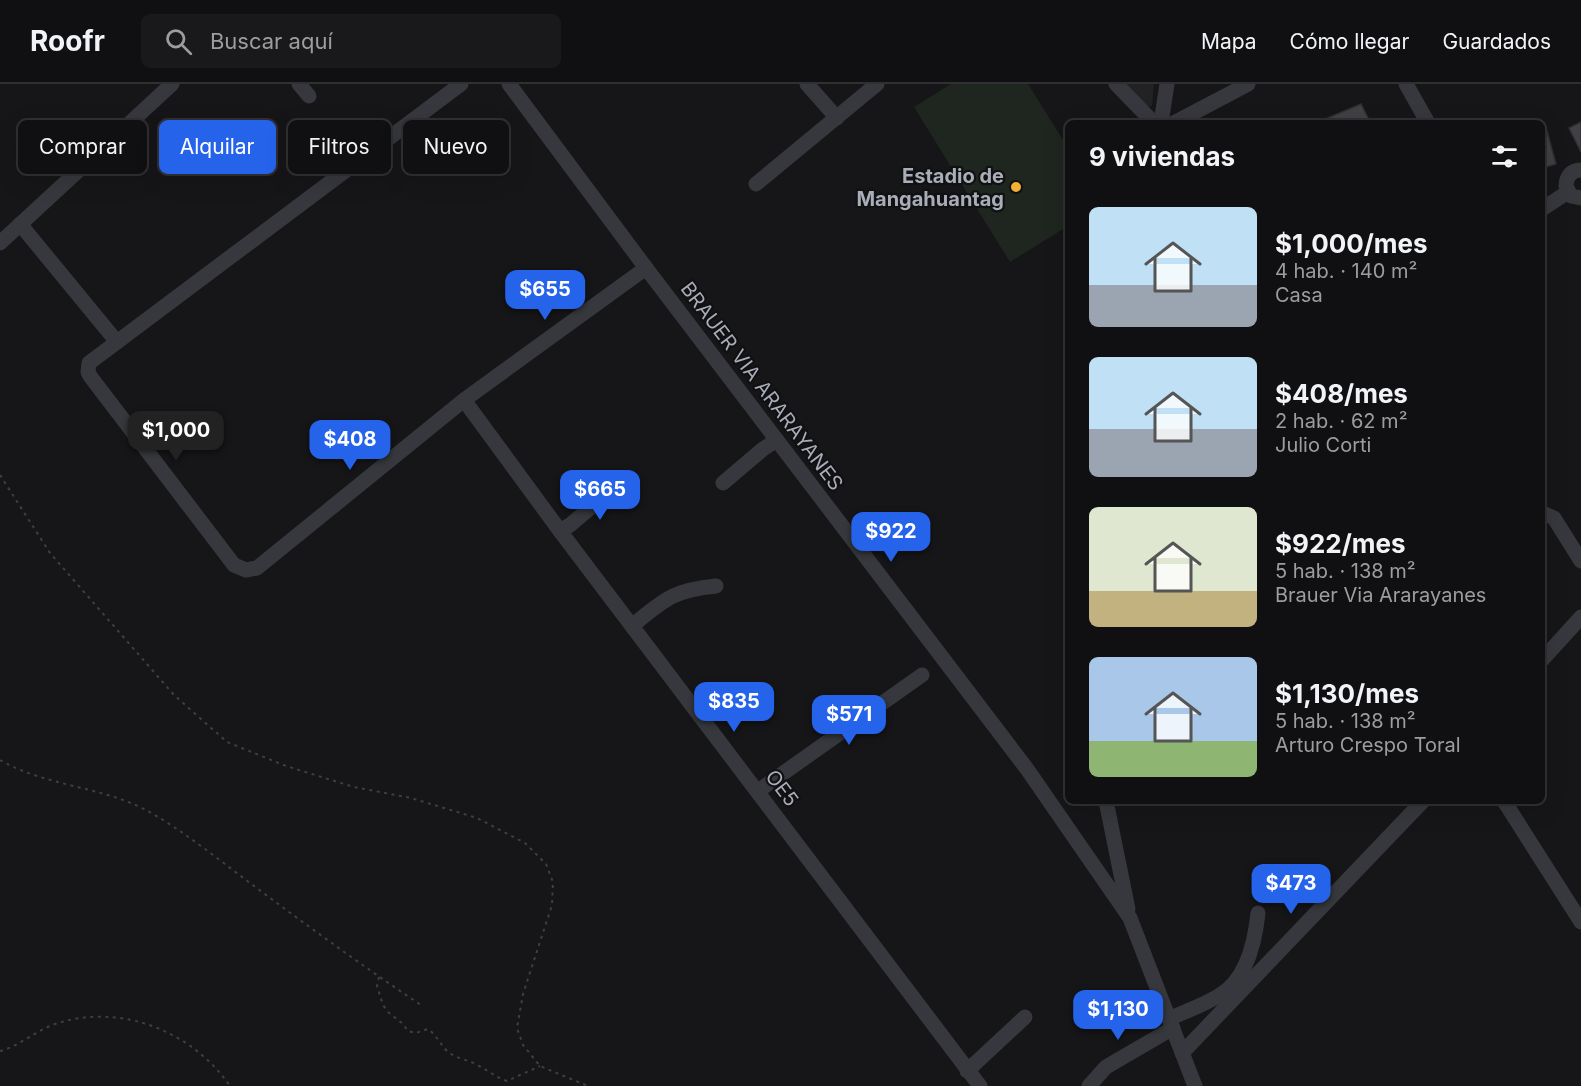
<!DOCTYPE html>
<html lang="es">
<head>
<meta charset="utf-8">
<style>
	body { margin:0; font-family:Inter,sans-serif; background:#19191b; color:#f1f3f6; height:100vh; display:flex; flex-direction:column; font-size:22px; white-space:nowrap }
	* { box-sizing:border-box; margin:0 }
	p { font-size:20px; color:#9c9d9f }
	.icon { flex:none; width:33px; height:33px; fill:none; stroke:currentColor; stroke-width:2; stroke-linecap:round; stroke-linejoin:round }
	.map { position:relative; flex:1; overflow:hidden }
	.details { position:absolute; left:1065px; top:36px; width:480px; height:684px; display:flex; flex-direction:column; background:#101012; border-radius:9px; box-shadow:0 6px 24px #0002,0 0 0 2px #303032 }
	.details>* { flex:none }
	.banner { position:absolute; left:18px; top:36px; width:570px; height:54px; display:flex; gap:12px }
	.price { position:absolute; translate:-50% -51px; padding:0 14px; border-radius:12px; background:#2563eb; color:#fff; font-size:20px; line-height:39px; filter:drop-shadow(0 2px 3px #0008) }
	.price::after { content:''; position:absolute; left:50%; top:36px; width:18px; height:14px; margin-left:-9px; background:inherit; clip-path:polygon(0 0,100% 0,50% 100%) }
	.price.active { background:#222; color:#fff }
	ul { padding:0; list-style:none }
	li { display:flex; align-items:center; gap:18px; height:150px; padding:0 24px }
	li span { display:grid; place-items:center; flex:none; width:168px; height:120px; border-radius:9px; color:#555 }
	li>.icon { margin-inline-start:auto }
	span .icon { width:72px; height:72px; fill:#fffc; stroke-width:1 }
	li b { font-size:26px }
	h2 { display:flex; justify-content:space-between; align-items:center; height:72px; padding:0 24px; font-size:26px }
	.chip { padding:0 21px; border-radius:9px; background:#101012; box-shadow:0 6px 24px #0002,0 0 0 2px #303032; font-size:21px; line-height:54px }
	.chip.active { background:#2563eb; color:#fff }
	header { display:flex; align-items:center; gap:36px; box-sizing:border-box; height:84px; padding:0 30px; background:#101012; border-bottom:2px solid #303032 }
	header strong { font-size:28px }
	nav { display:flex; gap:33px; margin-inline-start:auto; font-size:21px }
	.search { width:420px; height:54px; background:#19191b; display:flex; align-items:center; gap:15px; box-sizing:border-box; padding:0 21px; border-radius:9px; color:#9c9d9f; font-size:22px }
	.map>svg:first-child { display:block }
</style>
</head>
<body>
<header>
<strong>Roofr</strong>
<div class="search"><svg class="icon" aria-label="search" viewBox="0 0 24 24"><circle cx="10" cy="10" r="6"/><path d="M15 15l6 6"/></svg>Buscar aquí</div>
<nav><a>Mapa</a><a>Cómo llegar</a><a>Guardados</a></nav>
</header>
<div class="map">
<svg width="1581" height="1002" viewBox="0 0 1581 1002">
	<rect width="100%" height="100%" fill="#161618"/>
	<polygon fill="#222225" points="1124,0 1154,0 1152,22 1145,23"/>
	<polygon fill="#1e261f" points="951,0 1028,0 1068,64 1068,142 1010,178 914,23"/>
	<g fill="#404145" stroke="#303034" stroke-width="1.5">
		<polygon points="1361,20 1369,36 1363,39 1316,39"/>
		<polygon points="1581,38 1581,68 1569,44"/>
		<polygon points="1545,40 1556,80 1542,84 1542,41"/>
	</g>
	<g fill="none" stroke-linecap="round" stroke-linejoin="round">
		<g stroke="#3d3f44" stroke-width="2" stroke-dasharray="3 4.5" stroke-linecap="butt">
			<polyline points="0,391 50,469 174,611 227,658 286,682 354,703 411,714 477,734 525,759 546,780 553,798 552,821 523,910 517,944 523,961 540,982 588,1002"/>
			<path d="M 0,676 C 45,702 100,702 146,726 C 184,747 219,776 254,802 C 309,843 364,883 421,921"/>
			<path d="M 379,893 L 377,902 L 383,921 L 388,928 L 403,940 L 408,947 L 416,949 L 428,945 C 437,952 441,961 447,967 C 456,975 467,975 477,981 C 488,986 495,993 507,997 L 540,982"/>
			<path d="M 0,967 C 20,962 36,946 58,939 C 122,919 193,948 230,1002"/>
		</g>
		<g stroke="#37383d" stroke-width="15">
			<polyline points="299,0 309,12"/>
			<polyline points="461,0 89,279 88,288 90,292 234,481 246,486 257,484 464,316 646,184"/>
			<polyline points="509,0 646,184 1027,685 1130,834 1195,1002"/>
			<polyline points="807,0 837,34"/>
			<polyline points="1116,0 1154,39"/>
			<polyline points="1406,0 1428,39"/>
			<polyline points="1161,39 1167,0"/>
			<polyline points="1174,39 1248,0"/>
			<path d="M 1581,86 C 1571,86 1566,93 1566,102 L 1571,112 L 1581,114"/>
			<polyline points="756,100 877,0"/>
			<polyline points="1542,125 1568,108"/>
			<polyline points="20,140 117,258"/>
			<polyline points="0,159 172,0"/>
			<polyline points="464,316 560,447 980,1002"/>
			<polyline points="723,399 763,365 777,356"/>
			<polyline points="1545,430 1554,434 1581,477"/>
			<polyline points="560,447 570,441 609,408"/>
			<path d="M 633,541 C 665,515 674,506 716,502"/>
			<polyline points="1542,576 1581,533"/>
			<polyline points="758,707 922,591"/>
			<polyline points="1106,717 1128,825"/>
			<polyline points="1504,717 1581,838"/>
			<path d="M 1169,935 C 1186,927 1204,921 1220,911 C 1247,895 1255,858 1258,829"/>
			<polyline points="1182,969 1423,717"/>
			<polyline points="967,987 1025,933"/>
			<polyline points="1089,1002 1106,983 1173,944"/>
		</g>
	</g>
	<circle fill="#f2b134" stroke="#111113" stroke-width="2" cx="1016" cy="103" r="6"/>
	<g text-anchor="middle" stroke-width="4.5" stroke-linejoin="round" paint-order="stroke">
		<g font-size="20" font-weight="bold" fill="#a8adb8" stroke="#111113" text-anchor="end">
			<text x="1004" y="99">Estadio de<tspan x="1004" dy="23">Mangahuantag</tspan></text>
		</g>
		<g font-size="20" fill="#a8adb8" stroke="#111113">
			<text transform="translate(762 302) rotate(53)" y="7">BRAUER VIA ARARAYANES</text>
			<text transform="translate(782 704) rotate(53)" y="7">OE5</text>
		</g>
	</g>
</svg>
<b class="price" style="left:545px;top:237px">$655</b>
<b class="price active" style="left:176px;top:378px">$1,000</b>
<b class="price" style="left:350px;top:387px">$408</b>
<b class="price" style="left:600px;top:437px">$665</b>
<b class="price" style="left:891px;top:479px">$922</b>
<b class="price" style="left:734px;top:649px">$835</b>
<b class="price" style="left:849px;top:662px">$571</b>
<b class="price" style="left:1291px;top:831px">$473</b>
<b class="price" style="left:1118px;top:957px">$1,130</b>
<div class="banner">
<a class="chip">Comprar</a>
<a class="chip active">Alquilar</a>
<a class="chip">Filtros</a>
<a class="chip">Nuevo</a>
</div>
<section class="details">
<h2>9 viviendas<svg class="icon" aria-label="filters" viewBox="0 0 24 24"><path d="M4 7h16M4 17h16"/><circle cx="9" cy="7" r="2"/><circle cx="15" cy="17" r="2"/></svg></h2>
<ul>
<li><span style="background:linear-gradient(#bfe0f5 65%,#9aa5b1 0)"><svg class="icon" aria-label="home" viewBox="0 0 24 24"><path d="M3 11l9-7 9 7M6 9v11h12V9"/></svg></span><div><b>$1,000/mes</b><p>4 hab. · 140 m²</p><p>Casa</p></div></li>
<li><span style="background:linear-gradient(#bfe0f5 60%,#9aa5b1 0)"><svg class="icon" aria-label="home" viewBox="0 0 24 24"><path d="M3 11l9-7 9 7M6 9v11h12V9"/></svg></span><div><b>$408/mes</b><p>2 hab. · 62 m²</p><p>Julio Corti</p></div></li>
<li><span style="background:linear-gradient(#dfe7d0 70%,#c2b280 0)"><svg class="icon" aria-label="home" viewBox="0 0 24 24"><path d="M3 11l9-7 9 7M6 9v11h12V9"/></svg></span><div><b>$922/mes</b><p>5 hab. · 138 m²</p><p>Brauer Via Ararayanes</p></div></li>
<li><span style="background:linear-gradient(#a9c7e8 70%,#8fb573 0)"><svg class="icon" aria-label="home" viewBox="0 0 24 24"><path d="M3 11l9-7 9 7M6 9v11h12V9"/></svg></span><div><b>$1,130/mes</b><p>5 hab. · 138 m²</p><p>Arturo Crespo Toral</p></div></li>
</ul>
</section>
</div>
</body>
</html>
